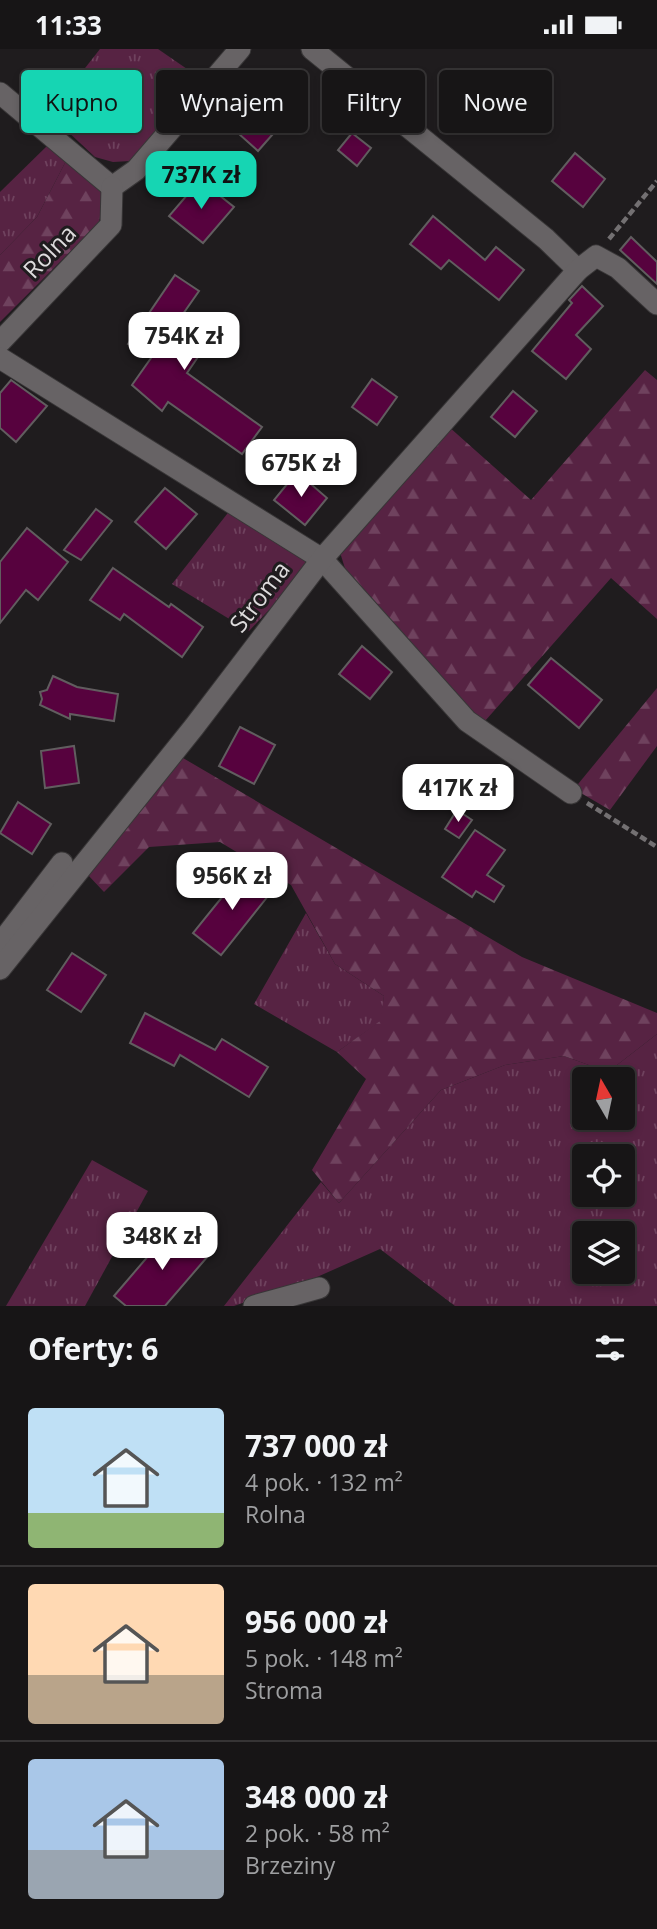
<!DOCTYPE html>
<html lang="pl">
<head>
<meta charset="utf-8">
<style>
	body { margin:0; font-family:"Open Sans",sans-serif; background:#201e1f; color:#f1f3f6; height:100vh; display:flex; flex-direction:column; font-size:26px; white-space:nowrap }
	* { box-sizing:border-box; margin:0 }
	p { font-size:23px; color:#9e9fa1 }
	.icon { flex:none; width:38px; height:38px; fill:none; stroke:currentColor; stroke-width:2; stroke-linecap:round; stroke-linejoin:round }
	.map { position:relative; height:1257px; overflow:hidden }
	.drawer { display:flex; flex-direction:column; background:#171516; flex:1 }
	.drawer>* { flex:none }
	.hud { position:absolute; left:21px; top:21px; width:616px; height:63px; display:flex; gap:14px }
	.needle { width:46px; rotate:351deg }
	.buttons { position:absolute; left:572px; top:1018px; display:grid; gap:14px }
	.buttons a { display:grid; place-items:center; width:63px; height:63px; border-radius:7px; background:#171516; box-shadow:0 4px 10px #0003,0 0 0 2px #363435; font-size:35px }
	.price { position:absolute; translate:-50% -60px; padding:0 16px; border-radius:14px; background:#fff; color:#222; font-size:23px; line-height:46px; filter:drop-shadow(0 2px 4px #0008) }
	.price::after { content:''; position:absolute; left:50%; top:42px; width:21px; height:16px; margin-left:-10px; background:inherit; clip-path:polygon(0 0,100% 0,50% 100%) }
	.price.current { background:#16d5b3; color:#111 }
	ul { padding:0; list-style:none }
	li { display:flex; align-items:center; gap:21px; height:175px; padding:0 28px }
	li+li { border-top:2px solid #363435 }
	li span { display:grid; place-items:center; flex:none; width:196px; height:140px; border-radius:7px; color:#555 }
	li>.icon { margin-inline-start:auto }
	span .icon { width:84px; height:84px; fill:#fffc; stroke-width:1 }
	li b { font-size:30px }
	h2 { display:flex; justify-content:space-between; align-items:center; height:84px; padding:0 28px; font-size:30px }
	.pill { padding:0 24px; border-radius:7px; background:#171516; box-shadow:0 4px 10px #0003,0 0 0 2px #363435; font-size:24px; line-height:63px }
	.pill.current { background:#16d5b3; color:#111 }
	.status { display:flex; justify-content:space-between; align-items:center; height:49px; padding:0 35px; background:#171516; direction:ltr }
	.status svg { height:19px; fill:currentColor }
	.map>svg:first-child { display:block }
</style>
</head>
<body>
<div class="status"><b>11:33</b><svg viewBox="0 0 49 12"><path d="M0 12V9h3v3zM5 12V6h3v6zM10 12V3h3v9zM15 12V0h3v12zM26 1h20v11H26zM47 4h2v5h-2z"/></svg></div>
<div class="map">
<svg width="657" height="1257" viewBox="0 0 657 1257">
	<defs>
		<pattern id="grass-tufts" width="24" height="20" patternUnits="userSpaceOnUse" patternTransform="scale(1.75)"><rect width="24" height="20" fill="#572343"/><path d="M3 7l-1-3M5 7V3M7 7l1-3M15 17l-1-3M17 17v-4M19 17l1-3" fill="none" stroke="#6f425e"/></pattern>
		<pattern id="forest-firs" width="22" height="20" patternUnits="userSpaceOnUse" patternTransform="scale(1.75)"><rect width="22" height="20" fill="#572343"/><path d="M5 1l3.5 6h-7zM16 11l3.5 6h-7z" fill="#6f425e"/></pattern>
	</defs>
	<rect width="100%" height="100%" fill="#1f1c1e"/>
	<g fill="url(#grass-tufts)" fill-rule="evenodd">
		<polygon points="100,0 158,0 203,31 130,112 113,113 95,108 49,65"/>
		<polygon points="49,95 67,110 37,168 0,206 0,143"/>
		<polygon points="231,460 307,507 304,524 249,582 172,535"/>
		<polygon points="306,864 335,915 384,947 381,972 337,1003 254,955"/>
		<path d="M 657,985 L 657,1257 L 455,1257 L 380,1200 L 317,1228 L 234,1257 L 224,1257 L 321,1133 L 339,1154 L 441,1041 L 505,1016 L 564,1007 L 608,1023 ZM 584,1031 L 623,1031 L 623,1069 L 584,1069 ZM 584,1108 L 623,1108 L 623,1146 L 584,1146 ZM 584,1185 L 623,1185 L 623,1223 L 584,1223 Z"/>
		<polygon points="92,1111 148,1142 85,1257 6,1257"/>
	</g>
	<g fill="url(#forest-firs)">
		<polygon points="67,110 99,135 103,146 99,174 0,273 0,206 37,168"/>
		<polygon points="645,321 657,331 657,570 611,529 485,672 464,656 347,526 339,500 448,377 531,451"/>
		<polygon points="657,639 657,697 610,761 574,740"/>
		<polygon points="183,709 522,908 657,964 657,985 608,1023 564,1007 505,1016 441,1041 339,1154 312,1121 366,1030 337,1003 380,972 384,947 335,915 291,836 220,793 149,798 104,843 88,826"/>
	</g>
	<g fill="#57023e" stroke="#615d5f" stroke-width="2">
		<polygon points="269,53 287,69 258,102 239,85"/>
		<polygon points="352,84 371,99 357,117 338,101"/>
		<polygon points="575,104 605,130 583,158 552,132"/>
		<polygon points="200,131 234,158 203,194 169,167"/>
		<polygon points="433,167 485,211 496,198 524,221 499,251 449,211 441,220 410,195"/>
		<polygon points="631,188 657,213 657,235 620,201"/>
		<polygon points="175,226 199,242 169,285 200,305 187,324 262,378 242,405 168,353 162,362 132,336 151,309 128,295"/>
		<polygon points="582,237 603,257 576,286 591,300 566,330 532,302 572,254 569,251"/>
		<polygon points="372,330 397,348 377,376 352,358"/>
		<polygon points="11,331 47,357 16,393 0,379 0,344"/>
		<polygon points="513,342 537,362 515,388 491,368"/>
		<polygon points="297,423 327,449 305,476 274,451"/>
		<polygon points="165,439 197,465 166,500 135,473"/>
		<polygon points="96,460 112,472 81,511 64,501"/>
		<polygon points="27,479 68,513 38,551 26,541 0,574 0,513"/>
		<polygon points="113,519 169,558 171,555 203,578 182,608 124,565 120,571 90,551"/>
		<polygon points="362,597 392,623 370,650 339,625"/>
		<polygon points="551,609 602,651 579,679 528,636"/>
		<polygon points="53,627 77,638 118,645 114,672 70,665 70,670 40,656 42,650 40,643 47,641"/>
		<polygon points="240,678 275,696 254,735 219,717"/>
		<polygon points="74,697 79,734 45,739 41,702"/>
		<polygon points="18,753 51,775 32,805 0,784"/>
		<polygon points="457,761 472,771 459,789 445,780"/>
		<polygon points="475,781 505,801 487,826 504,837 494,853 476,842 472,848 442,828"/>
		<polygon points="244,821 272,842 221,906 193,884"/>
		<polygon points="72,904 106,926 81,963 47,941"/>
		<polygon points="145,964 215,1001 222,990 268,1018 249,1048 180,1006 174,1017 130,994"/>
		<polygon points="173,1178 208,1207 165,1257 126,1257 114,1247"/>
	</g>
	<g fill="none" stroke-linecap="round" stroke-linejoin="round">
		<defs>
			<g id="minor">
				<polyline points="312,0 546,190 578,221"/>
				<polyline points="0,44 112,138"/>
				<polyline points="112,138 136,121 240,0"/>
				<polyline points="0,293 111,176 112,138"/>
				<polyline points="0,309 322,510 467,672 571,744"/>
				<polyline points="0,895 62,814"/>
				<polyline points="0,920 194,678 322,510 578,221 596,207 618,219 657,255"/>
				<polyline points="254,1257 319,1239"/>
			</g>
		</defs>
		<use href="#minor" stroke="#383637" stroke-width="23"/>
		<g stroke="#737072" stroke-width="4.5" stroke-dasharray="7 3.5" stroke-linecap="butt">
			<polyline points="609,190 657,132"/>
			<polyline points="587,754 657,798"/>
		</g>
		<use href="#minor" stroke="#676365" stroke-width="21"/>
	</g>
	<g text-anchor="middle" stroke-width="6" stroke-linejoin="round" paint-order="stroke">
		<g font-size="24" fill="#dddbdc" stroke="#1f1c1e">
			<text transform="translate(50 203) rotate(-46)" y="8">Rolna</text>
			<text transform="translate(260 548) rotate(-53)" y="8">Stroma</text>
		</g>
	</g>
</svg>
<div class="buttons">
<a><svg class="needle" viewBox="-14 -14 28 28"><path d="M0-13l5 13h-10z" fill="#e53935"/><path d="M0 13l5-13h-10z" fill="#9e9fa1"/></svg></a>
<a><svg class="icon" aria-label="locate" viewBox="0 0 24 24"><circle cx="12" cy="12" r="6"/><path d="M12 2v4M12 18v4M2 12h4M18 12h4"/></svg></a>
<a><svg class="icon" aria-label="layers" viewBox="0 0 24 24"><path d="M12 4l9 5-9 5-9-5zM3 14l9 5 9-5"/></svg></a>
</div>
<b class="price current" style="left:201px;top:162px">737K zł</b>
<b class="price" style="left:184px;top:323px">754K zł</b>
<b class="price" style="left:301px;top:450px">675K zł</b>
<b class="price" style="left:458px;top:775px">417K zł</b>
<b class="price" style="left:232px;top:863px">956K zł</b>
<b class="price" style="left:162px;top:1223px">348K zł</b>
<div class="hud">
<a class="pill current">Kupno</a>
<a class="pill">Wynajem</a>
<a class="pill">Filtry</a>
<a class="pill">Nowe</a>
</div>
</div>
<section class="drawer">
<h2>Oferty: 6<svg class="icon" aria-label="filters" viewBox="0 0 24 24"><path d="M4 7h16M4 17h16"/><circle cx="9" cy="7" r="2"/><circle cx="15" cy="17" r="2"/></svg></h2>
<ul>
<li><span style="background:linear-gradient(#bfe0f5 75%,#8fb573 0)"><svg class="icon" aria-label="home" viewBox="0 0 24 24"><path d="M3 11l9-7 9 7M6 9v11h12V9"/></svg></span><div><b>737 000 zł</b><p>4 pok. · 132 m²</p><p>Rolna</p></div></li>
<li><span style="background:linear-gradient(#ffd9b3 65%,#b9a48a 0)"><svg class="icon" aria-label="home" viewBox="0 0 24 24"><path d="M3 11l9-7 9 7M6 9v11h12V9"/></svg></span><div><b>956 000 zł</b><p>5 pok. · 148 m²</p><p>Stroma</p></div></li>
<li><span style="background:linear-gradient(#a9c7e8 65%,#9aa5b1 0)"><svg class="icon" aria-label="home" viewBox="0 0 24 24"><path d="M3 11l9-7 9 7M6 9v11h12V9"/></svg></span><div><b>348 000 zł</b><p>2 pok. · 58 m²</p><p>Brzeziny</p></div></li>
</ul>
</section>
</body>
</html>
